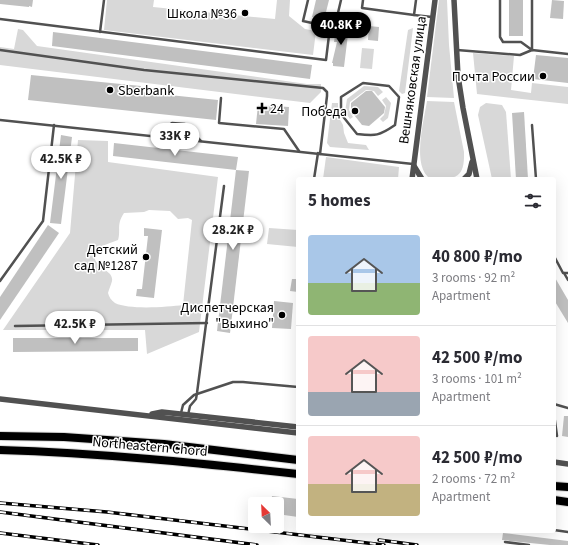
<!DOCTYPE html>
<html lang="en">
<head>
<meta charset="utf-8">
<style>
	body { margin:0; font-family:"Source Sans 3",sans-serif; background:#f7f7f7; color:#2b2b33; height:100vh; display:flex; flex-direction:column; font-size:15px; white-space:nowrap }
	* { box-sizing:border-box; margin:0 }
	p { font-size:13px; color:#7c7c81 }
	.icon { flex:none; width:22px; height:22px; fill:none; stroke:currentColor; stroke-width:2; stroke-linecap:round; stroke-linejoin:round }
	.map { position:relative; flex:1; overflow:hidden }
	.panel { position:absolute; left:296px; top:177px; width:260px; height:356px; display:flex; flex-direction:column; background:#fff; border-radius:4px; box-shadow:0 4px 16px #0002 }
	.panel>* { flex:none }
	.needle { width:26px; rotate:336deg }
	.tools { position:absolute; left:248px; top:497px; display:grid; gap:8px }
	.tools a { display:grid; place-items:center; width:36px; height:36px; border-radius:4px; background:#fff; box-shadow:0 4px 16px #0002; font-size:20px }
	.price { position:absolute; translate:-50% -34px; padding:0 9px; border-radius:14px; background:#fff; color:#222; font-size:13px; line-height:26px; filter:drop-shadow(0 1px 2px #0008) }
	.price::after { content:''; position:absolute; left:50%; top:24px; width:12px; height:9px; margin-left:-6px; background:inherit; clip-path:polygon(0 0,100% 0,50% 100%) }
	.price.on { background:#000; color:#fff }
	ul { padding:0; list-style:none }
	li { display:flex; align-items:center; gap:12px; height:100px; padding:0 12px }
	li+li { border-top:1px solid #e1e1e2 }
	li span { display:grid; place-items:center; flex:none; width:112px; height:80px; border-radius:4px; color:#555 }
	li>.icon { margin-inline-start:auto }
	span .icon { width:48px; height:48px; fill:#fffc; stroke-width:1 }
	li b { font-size:17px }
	h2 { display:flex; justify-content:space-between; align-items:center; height:48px; padding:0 12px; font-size:17px }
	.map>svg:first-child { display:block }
</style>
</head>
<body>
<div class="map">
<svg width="568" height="545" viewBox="0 0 568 545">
	<rect width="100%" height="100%" fill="#fff"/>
	<g fill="#d8d8d8" fill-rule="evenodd">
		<polygon points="107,0 154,0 153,7 275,19 277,0 290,0 289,16 305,29 316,31 313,55 104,30"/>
		<polygon points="439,0 447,0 449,45 454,98 427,97"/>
		<polygon points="413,28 405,93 402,94 399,91 408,30"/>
		<polygon points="18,29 23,30 37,46 307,84 321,84 321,92 310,103 0,65 0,47 14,49"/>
		<polygon points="362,48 374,49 372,69 360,68"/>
		<polygon points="473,53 514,56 511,90 531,93 532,83 568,87 568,104 477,94"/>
		<polygon points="364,86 378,87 383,92 378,96 374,91 366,90 350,102 349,110 353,117 350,119 345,112 347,99"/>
		<polygon points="386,97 391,103 388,118 383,122 380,119 384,115 386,106 382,100"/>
		<path d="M 427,101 L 454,102 L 464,152 C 465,180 454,179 431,179 C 411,168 424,120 427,101 Z"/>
		<polygon points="332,103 338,103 338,116 343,125 344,133 348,143 366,145 369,150 330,147 327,143"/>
		<polygon points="486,103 502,105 506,112 511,179 492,179 478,115 480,107"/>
		<path d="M 78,140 L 108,141 L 108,162 L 218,177 L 199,332 L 147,354 L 145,330 L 3,330 L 70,233 ZM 149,210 L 170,211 L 178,219 L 188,218 L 192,220 L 183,305 C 167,307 129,310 115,303 C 111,300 109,297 108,293 C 109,289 111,285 112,281 C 114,269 94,271 93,251 L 102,246 L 118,240 C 121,230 116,225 124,213 L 144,212 Z"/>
		<polygon points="326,157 399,167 398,179 323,179"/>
		<polygon points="269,228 298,230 298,247 267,244"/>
	</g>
	<g fill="#c0c0c0">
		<polygon points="0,0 33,0 32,7 29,6 29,7 0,4"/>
		<polygon points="316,0 329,0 324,20 312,17"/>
		<rect x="509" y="0" width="14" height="36"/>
		<polygon points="552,0 564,1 563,19 550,18"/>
		<polygon points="337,25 349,26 344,67 333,66 333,63 332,63 337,42 334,42 336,28 337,28"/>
		<polygon points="369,26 379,27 378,41 368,40"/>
		<polygon points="53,32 312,65 310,79 52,46"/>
		<polygon points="536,55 568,58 568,83 533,79"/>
		<polygon points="31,75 141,86 140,92 218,100 216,120 28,100"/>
		<polygon points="366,91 372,91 385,107 384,113 369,126 362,125 351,111 351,103"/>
		<polygon points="258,105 289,107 288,126 256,124"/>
		<polygon points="524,112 528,179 516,179 512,113"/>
		<polygon points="61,135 72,137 61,224 50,223"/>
		<polygon points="114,143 238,157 236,170 113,156"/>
		<polygon points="236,170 249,171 230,333 217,331"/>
		<polygon points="48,225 59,233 0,320 0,297"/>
		<polygon points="144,228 162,230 154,298 136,296 137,289 142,289 148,236 144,236"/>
		<polygon points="554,276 568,300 568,323 554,300"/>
		<polygon points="292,279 298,279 298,292 290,291"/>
		<polygon points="274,301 293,303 291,329 272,328"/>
		<polygon points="13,338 138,338 138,351 13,352"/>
		<polygon points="564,416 568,416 568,437 562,436"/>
		<polygon points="272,496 298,499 298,517 277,514 277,504 271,504"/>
		<polygon points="503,533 568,541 568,545 550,545 502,540"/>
	</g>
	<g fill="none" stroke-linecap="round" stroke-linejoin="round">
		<defs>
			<g id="primary">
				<polyline points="0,436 64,437 164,444 298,460"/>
				<path d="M 0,450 C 100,453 199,463 298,474"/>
				<polyline points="554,486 568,487"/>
				<polyline points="554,500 568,502"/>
			</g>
		</defs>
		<use href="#primary" stroke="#dbdbdb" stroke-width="10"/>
		<g stroke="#515151" stroke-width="2.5">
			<polyline points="363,0 362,8 414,15"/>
			<polyline points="416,0 414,15 432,17"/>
			<polyline points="500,0 500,37 503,42 521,42 532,50 532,0"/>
			<polyline points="0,19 326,60 330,27 303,21 308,0"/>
			<polyline points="330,27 337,17 341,0"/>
			<polyline points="100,32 104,0"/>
			<polyline points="0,50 144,70 323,88 327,92 327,96 320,154"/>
			<polyline points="457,50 520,55 532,50 568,54"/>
			<path d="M 363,83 L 389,86 L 399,97 L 395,125 C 379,136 376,136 357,134 L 341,114 L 341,97 Z"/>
			<polyline points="221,98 219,123 284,129 299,151"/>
			<polyline points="0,120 413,164"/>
			<polyline points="532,125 536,179"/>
			<polyline points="152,136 172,123 185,124 201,141"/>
			<polyline points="314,179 318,153"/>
			<polyline points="554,256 563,273 568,273"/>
			<polyline points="564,273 568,280"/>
			<polyline points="0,281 43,221 54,125"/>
			<polyline points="15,326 207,323"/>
			<polyline points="554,404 568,408"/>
			<polyline points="181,413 183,405 194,395 233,382 243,382 298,387"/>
			<polyline points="554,414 557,436"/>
			<polyline points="188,415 190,406 196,399 197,393 224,186"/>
			<polyline points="554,530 568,532"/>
			<polyline points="505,542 529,545"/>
		</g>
		<g stroke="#515151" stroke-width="5.5">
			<polyline points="454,0 458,76 463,108 477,179"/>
			<polyline points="414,166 422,179"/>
			<polyline points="412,179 435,0"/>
			<polyline points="464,179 469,174 472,162"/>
			<polyline points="0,399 298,433"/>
			<polyline points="152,414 162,412 298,427"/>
			<polyline points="554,462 568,464"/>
		</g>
		<use href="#primary" stroke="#000" stroke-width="8"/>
		<defs>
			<g id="rail">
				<polyline points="0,503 107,512 384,545"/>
				<polyline points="0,512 257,545"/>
				<polyline points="0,533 98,545"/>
				<polyline points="379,540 417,545"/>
			</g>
		</defs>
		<use href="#rail" stroke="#000" stroke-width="3.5"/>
		<use href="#rail" stroke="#fff" stroke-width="2" stroke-dasharray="6" stroke-linecap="butt"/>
	</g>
	<g fill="#000" stroke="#fff" stroke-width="1.5">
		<circle cx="245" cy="13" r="4"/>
		<circle cx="543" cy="76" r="4"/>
		<circle cx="110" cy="90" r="4"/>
		<path d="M260 102h4v4h4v4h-4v4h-4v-4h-4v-4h4z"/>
		<circle cx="355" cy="111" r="4"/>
		<circle cx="146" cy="257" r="4"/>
		<circle cx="282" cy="315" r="4"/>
	</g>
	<g text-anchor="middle" stroke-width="3" stroke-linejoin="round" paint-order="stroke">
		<g font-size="14" fill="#000" stroke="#fff" text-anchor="end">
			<text x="237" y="18">Школа №36</text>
			<text x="535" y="81">Почта России</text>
			<text x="118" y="95" text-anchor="start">Sberbank</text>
			<text x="270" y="113" text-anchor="start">24</text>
			<text x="347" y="116">Победа</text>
			<text x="138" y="254">Детский<tspan x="138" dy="16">сад №1287</tspan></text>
			<text x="274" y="312">Диспетчерская<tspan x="274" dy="16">"Выхино"</tspan></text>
		</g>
		<g font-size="14" fill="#000" stroke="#fff">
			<text transform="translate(412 80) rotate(-82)" y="5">Вешняковская улица</text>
			<text transform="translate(150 446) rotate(5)" y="5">Northeastern Chord</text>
		</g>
	</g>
</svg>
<div class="tools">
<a><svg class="needle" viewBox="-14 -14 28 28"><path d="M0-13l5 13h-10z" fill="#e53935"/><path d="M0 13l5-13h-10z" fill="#7c7c81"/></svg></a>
</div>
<b class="price on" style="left:341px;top:46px">40.8K ₽</b>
<b class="price" style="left:175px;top:157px">33K ₽</b>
<b class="price" style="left:61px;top:180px">42.5K ₽</b>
<b class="price" style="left:233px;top:251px">28.2K ₽</b>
<b class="price" style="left:75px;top:345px">42.5K ₽</b>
<section class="panel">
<h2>5 homes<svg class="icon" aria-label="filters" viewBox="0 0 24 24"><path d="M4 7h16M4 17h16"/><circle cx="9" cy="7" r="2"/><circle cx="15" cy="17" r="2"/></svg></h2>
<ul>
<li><span style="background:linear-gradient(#a9c7e8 60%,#8fb573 0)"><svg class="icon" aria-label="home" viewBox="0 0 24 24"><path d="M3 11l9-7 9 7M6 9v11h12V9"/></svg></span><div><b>40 800 ₽/mo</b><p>3 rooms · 92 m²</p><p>Apartment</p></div></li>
<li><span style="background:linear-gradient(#f6c9c9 70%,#9aa5b1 0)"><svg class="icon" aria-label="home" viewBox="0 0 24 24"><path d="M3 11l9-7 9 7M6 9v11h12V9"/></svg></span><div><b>42 500 ₽/mo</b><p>3 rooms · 101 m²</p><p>Apartment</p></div></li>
<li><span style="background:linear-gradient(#f6c9c9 60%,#c2b280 0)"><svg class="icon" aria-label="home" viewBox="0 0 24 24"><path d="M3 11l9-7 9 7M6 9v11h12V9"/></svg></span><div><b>42 500 ₽/mo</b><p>2 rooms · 72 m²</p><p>Apartment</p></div></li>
</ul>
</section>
</div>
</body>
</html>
